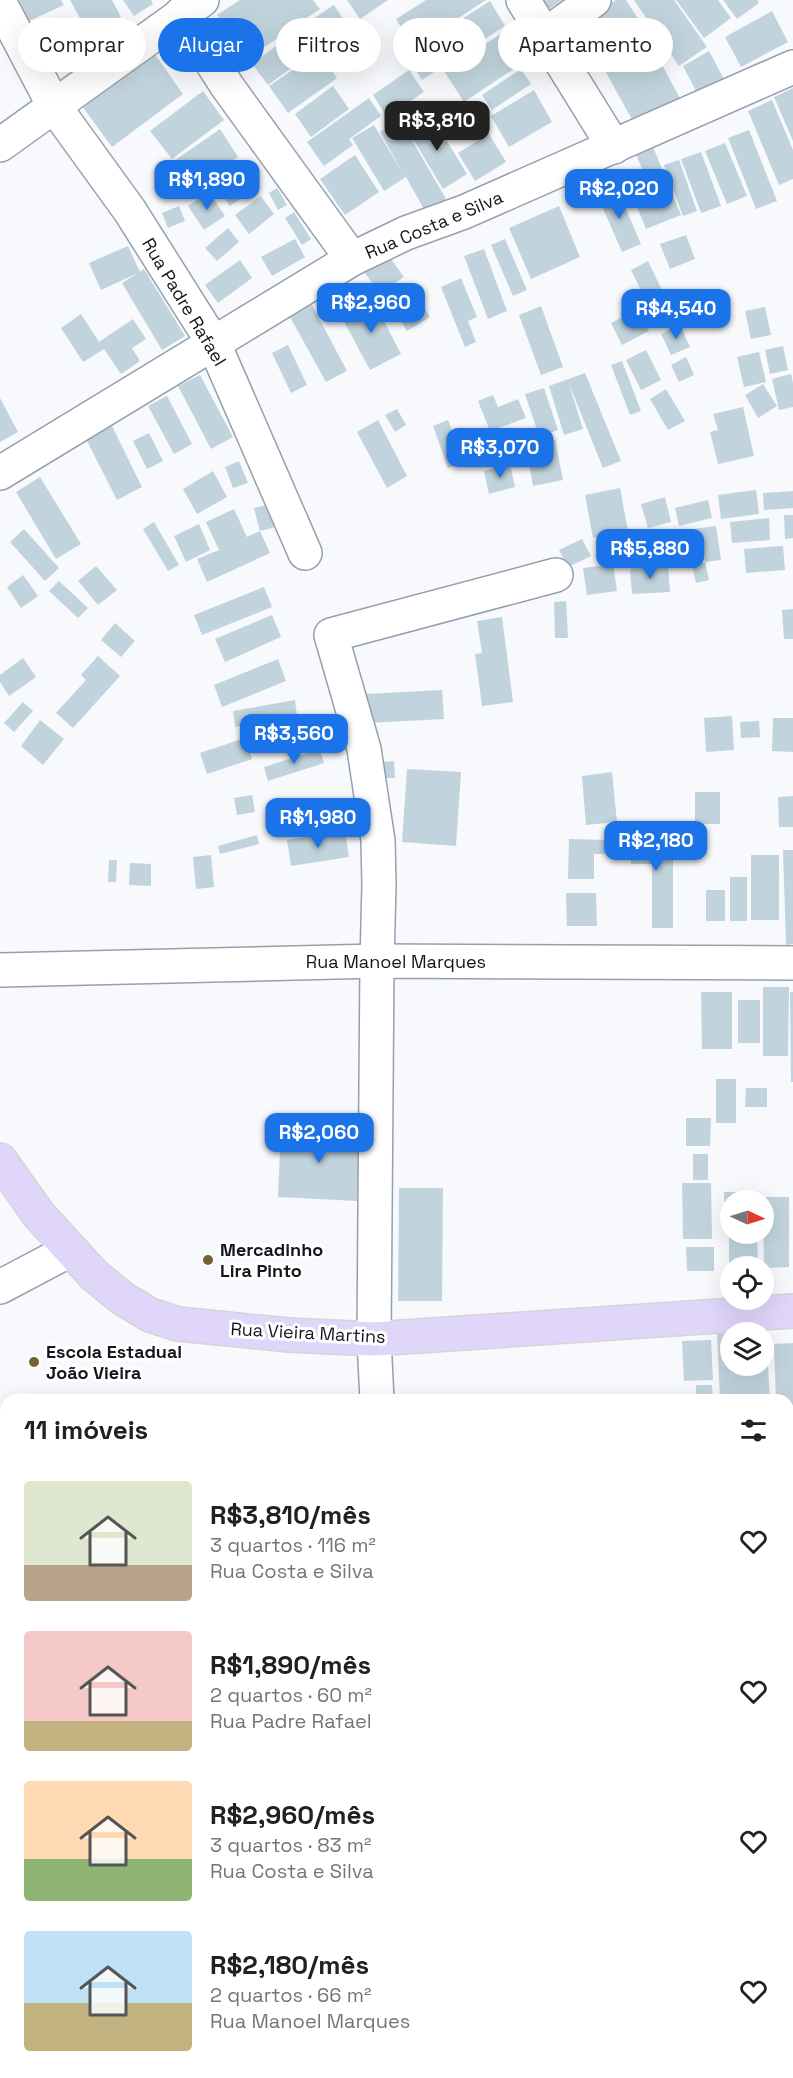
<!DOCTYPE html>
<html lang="pt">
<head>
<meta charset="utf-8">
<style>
	body { margin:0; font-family:"Space Grotesk",sans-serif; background:#f6f6f6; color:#202124; height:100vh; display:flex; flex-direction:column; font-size:22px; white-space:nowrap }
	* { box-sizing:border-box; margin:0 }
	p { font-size:20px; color:#757577 }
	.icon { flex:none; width:33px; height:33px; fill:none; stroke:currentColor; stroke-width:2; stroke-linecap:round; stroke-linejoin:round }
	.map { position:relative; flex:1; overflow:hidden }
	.drawer { position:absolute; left:0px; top:1394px; width:794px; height:686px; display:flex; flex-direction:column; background:#fff; border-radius:18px 18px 0 0; box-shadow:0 6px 24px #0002 }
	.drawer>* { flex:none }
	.banner { position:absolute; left:18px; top:18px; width:758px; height:54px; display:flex; gap:12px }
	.needle { width:39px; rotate:94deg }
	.fabs { position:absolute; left:720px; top:1190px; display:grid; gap:12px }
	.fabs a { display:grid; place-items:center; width:54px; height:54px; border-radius:50%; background:#fff; box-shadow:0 6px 24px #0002; font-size:30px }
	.price { position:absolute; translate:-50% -51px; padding:0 14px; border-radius:12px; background:#1a73e8; color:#fff; font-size:20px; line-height:39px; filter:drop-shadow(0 2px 3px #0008) }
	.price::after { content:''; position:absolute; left:50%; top:36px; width:18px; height:14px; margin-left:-9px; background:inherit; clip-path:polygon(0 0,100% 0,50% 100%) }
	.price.active { background:#222; color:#fff }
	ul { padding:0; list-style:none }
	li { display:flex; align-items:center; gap:18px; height:150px; padding:0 24px }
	li span { display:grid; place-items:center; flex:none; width:168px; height:120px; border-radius:6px; color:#555 }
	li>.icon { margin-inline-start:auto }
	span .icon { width:72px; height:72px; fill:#fffc; stroke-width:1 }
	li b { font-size:26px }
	h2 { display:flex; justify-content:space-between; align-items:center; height:72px; padding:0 24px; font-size:26px }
	.tag { padding:0 21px; border-radius:27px; background:#fff; box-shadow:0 6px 24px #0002; font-size:21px; line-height:54px }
	.tag.active { background:#1a73e8; color:#fff }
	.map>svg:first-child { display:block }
</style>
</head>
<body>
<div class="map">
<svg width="793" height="2078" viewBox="0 0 793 2078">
	<rect width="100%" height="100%" fill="#f7f9fc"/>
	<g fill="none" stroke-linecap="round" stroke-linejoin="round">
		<polyline stroke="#5cd0cf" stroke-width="57" points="0,1861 6,1860"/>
	</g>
	<g fill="#c1d4dd">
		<polygon points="19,0 61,0 64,5 29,21"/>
		<polygon points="70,0 112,0 121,17 89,35"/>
		<polygon points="123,0 151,0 153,4 134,16"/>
		<polygon points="240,0 313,0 320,9 247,59 217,15"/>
		<polygon points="347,0 388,0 360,19"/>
		<polygon points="426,0 486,0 414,47 396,19"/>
		<polygon points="541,0 563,0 547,10"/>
		<polygon points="616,0 626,0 647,33 601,62 577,25"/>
		<polygon points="634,0 674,0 707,47 679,66"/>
		<polygon points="676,0 718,0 731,18 704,38"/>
		<polygon points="723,0 757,0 759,3 737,19"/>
		<polygon points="490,1 505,26 455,58 440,33"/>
		<polygon points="334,5 349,28 314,52 298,29"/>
		<polygon points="772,11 788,42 741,67 725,37"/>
		<polygon points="293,33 309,55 268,85 252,64"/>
		<polygon points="502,33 521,64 464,102 444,71"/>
		<polygon points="338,38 354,62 342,72 325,47"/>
		<polygon points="649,41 681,100 635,125 603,67"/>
		<polygon points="709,51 724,79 697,93 683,66"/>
		<polygon points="319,52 337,78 288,113 269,86"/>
		<polygon points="154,53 183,94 112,147 82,106"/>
		<polygon points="430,53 440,68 422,80 412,64"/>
		<polygon points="521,69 531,84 492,110 482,95"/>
		<polygon points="409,70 424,92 387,117 373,95"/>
		<polygon points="333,86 349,109 311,137 295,114"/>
		<polygon points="793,88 793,141 774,97"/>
		<polygon points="534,90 552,122 509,147 491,116"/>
		<polygon points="203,91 224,120 172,159 150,131"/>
		<polygon points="369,98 381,116 349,139 353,145 324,166 307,142"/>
		<polygon points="772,100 793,150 793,179 779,185 748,111"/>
		<polygon points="431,115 467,174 443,189 407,129"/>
		<polygon points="401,121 446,199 425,211 406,177 384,191 352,138 374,125 404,175 380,132"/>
		<polygon points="220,129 238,157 179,197 161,170"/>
		<polygon points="749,130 777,201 756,209 728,138"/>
		<polygon points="489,134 506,162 475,181 458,153"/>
		<polygon points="725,143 747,196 727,204 705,151"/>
		<polygon points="653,147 681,215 646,229 625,177 642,169 636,154"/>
		<polygon points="701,152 721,206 701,213 681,159"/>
		<polygon points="355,155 379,192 345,215 320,179"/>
		<polygon points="679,160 697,211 683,216 664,165"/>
		<polygon points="246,169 258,187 230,206 218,189"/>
		<polygon points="277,188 287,205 278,210 269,193"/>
		<polygon points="617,188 641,244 622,252 598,197"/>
		<polygon points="209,192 225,216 204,230 188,206"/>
		<polygon points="261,196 274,214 249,234 235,215"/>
		<polygon points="179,206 185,221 168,228 162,213"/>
		<polygon points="559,206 580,257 531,279 509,228"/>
		<polygon points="294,212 311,239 302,245 285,218"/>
		<polygon points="228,228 239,242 217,261 205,248"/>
		<polygon points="686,235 695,259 670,269 660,244"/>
		<polygon points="295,239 305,257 272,276 261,257"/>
		<polygon points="505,239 527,290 513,296 491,245"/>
		<polygon points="128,246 140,272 101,290 89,263"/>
		<polygon points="484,249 507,311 488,319 464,256"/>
		<polygon points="388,255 404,277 380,293 364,272"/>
		<polygon points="240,260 252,278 218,303 205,285"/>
		<polygon points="648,261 672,311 655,319 631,270"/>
		<polygon points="144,269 185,336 162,350 122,283"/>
		<polygon points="461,278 477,317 468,321 476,342 465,347 441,287"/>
		<polygon points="372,298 401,354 370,370 340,314"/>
		<polygon points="419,299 430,317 407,331 396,313"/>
		<polygon points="312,305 347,371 326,382 290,317"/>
		<polygon points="541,306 563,367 541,375 519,315"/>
		<polygon points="765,307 771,335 751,339 745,311"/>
		<polygon points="638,309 649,331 622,345 611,323"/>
		<polygon points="81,314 99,342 133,319 146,339 132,348 140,361 121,374 104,349 83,362 61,328"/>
		<polygon points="680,325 690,347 671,355 661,334"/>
		<polygon points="288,345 307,385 291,393 272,353"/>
		<polygon points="783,346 788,370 770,374 765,350"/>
		<polygon points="646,350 661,380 641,390 626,360"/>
		<polygon points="759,352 766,382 744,387 737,357"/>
		<polygon points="686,357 694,375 679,382 671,365"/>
		<polygon points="622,361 641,411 630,415 611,365"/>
		<polygon points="585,373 621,461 603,468 569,384 583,429 564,435 549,386"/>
		<polygon points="791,374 793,383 793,407 779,410 772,379"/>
		<polygon points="200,375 233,437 211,449 178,386"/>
		<polygon points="763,384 777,406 758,418 745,395"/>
		<polygon points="544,388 558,430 539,436 525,394"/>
		<polygon points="666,389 685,421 668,430 650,399"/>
		<polygon points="493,395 498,407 518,399 526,418 490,431 478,401"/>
		<polygon points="167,396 192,444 174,454 148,406"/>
		<polygon points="0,398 18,432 0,442"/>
		<polygon points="743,407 754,456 718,464 710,432 718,430 713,414"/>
		<polygon points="397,409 406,425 395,432 385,415"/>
		<polygon points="378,420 407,476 387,488 357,432"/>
		<polygon points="448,420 464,462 448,468 433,426"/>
		<polygon points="112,426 142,487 117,500 86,439"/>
		<polygon points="149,433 163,461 147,469 133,441"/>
		<polygon points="555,440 563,480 533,486 526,446"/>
		<polygon points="239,461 248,483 233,488 225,467"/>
		<polygon points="510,464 515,487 489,494 484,471"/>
		<polygon points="213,471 227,497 197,514 183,489"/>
		<polygon points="40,477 81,544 56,559 16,492"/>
		<polygon points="620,488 628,531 620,533 625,561 613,563 617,591 587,595 583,568 607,565 601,536 593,538 585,495"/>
		<polygon points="756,490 759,514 721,519 718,495"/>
		<polygon points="793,491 793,508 764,510 763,493"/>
		<polygon points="665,497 671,522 648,528 641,504"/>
		<polygon points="708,500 712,518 679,526 675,508"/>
		<polygon points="270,504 276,527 260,531 254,508"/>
		<polygon points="234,509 247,537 260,531 270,553 207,582 197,559 219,550 206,522"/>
		<polygon points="784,515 793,515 793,538 785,539"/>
		<polygon points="769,518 770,540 732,543 730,522"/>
		<polygon points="154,522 179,565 168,571 143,529"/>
		<polygon points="199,524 210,550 186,562 174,536"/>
		<polygon points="716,526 721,560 705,562 709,580 696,583 692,565 705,562 703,546 666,551 663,533"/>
		<polygon points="24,529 59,568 45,581 10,542"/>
		<polygon points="582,539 591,556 568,567 559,550"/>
		<polygon points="783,546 785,570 746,573 744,549"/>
		<polygon points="96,566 117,590 98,605 78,581"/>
		<polygon points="668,566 670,592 632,594 630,569"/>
		<polygon points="23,575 38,596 21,608 7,587"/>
		<polygon points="59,581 88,608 78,618 49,591"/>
		<polygon points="264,587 272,607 202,635 194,615"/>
		<polygon points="566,601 568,638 555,638 554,602"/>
		<polygon points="793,609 793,639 784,639 782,610"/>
		<polygon points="272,615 281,637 225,662 215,639"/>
		<polygon points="502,617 513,702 482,706 475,654 482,653 477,621"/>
		<polygon points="115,623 135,641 121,657 101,640"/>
		<polygon points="98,656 120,676 73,728 56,713 86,680 81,675"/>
		<polygon points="23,658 36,677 9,696 0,682 0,675"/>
		<polygon points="278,659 286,681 222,707 214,685"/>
		<polygon points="442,690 444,719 368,723 366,694"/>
		<polygon points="295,700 297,716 304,715 311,737 261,752 254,729 297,716 235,727 233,711"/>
		<polygon points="23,702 33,711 14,732 4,723"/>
		<polygon points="732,716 734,750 706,752 704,718"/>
		<polygon points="773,718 793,718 793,752 772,751"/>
		<polygon points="40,720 64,739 43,765 21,746"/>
		<polygon points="759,721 760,737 741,738 740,722"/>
		<polygon points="245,738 252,759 207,774 200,753"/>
		<polygon points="320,749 324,763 268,781 264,767"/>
		<polygon points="394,761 395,778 383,778 382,762"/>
		<polygon points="407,769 461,772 456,846 402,842"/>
		<polygon points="612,772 617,822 586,825 582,776"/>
		<rect x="695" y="792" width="25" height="32"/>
		<polygon points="252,795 255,812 237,815 234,798"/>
		<polygon points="793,796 793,827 779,827 778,797"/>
		<polygon points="652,825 652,839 673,839 673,928 652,928 652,864 631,864 631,826"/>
		<polygon points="345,831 349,857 291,866 287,840"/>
		<polygon points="257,835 259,844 220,854 218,846"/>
		<polygon points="569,839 606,840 605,854 594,854 594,879 568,879"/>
		<polygon points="783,850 793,850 793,944 786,945"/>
		<polygon points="211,855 214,887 196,889 193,857"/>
		<rect x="751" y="855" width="28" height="65"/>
		<polygon points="109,860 117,860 116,882 108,882"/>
		<polygon points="130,863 151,864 151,886 129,885"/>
		<rect x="730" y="877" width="17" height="44"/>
		<rect x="706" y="890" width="19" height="31"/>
		<polygon points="566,893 596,893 597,926 567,926"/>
		<polygon points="763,987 789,987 788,1056 763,1056"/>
		<polygon points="701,992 732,992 732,1049 702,1049"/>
		<polygon points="790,992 793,992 793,1082 791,1082"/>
		<rect x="738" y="1000" width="22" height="43"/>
		<rect x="716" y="1079" width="20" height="44"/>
		<polygon points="746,1088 767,1088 767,1107 745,1107"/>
		<polygon points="686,1118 711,1118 710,1146 686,1146"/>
		<polygon points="281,1128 361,1132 357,1201 278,1197"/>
		<rect x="693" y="1154" width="15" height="26"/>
		<polygon points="682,1183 711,1183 712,1239 683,1239"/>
		<polygon points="399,1188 443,1188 442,1301 398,1301"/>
		<polygon points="724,1192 738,1192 739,1200 730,1200 730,1219 724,1219"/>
		<polygon points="763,1197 789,1197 789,1267 764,1268"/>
		<polygon points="729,1233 757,1233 758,1266 729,1266"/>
		<polygon points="686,1247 714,1247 714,1271 687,1271"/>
		<polygon points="764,1331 766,1331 770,1400 720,1400 717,1333 730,1332 730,1365 764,1365"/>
		<polygon points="711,1340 713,1380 684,1381 682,1341"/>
		<polygon points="793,1343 793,1419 788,1419 788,1400 776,1400 774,1344"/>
		<polygon points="696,1385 712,1385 713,1400 696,1400"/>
		<rect x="788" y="1432" width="5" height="64"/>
		<polygon points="788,1541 793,1541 793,1598 788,1597"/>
		<rect x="788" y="1626" width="5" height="55"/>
		<polygon points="6,1646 6,1722 0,1723 0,1647"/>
		<polygon points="788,1788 793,1789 793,1837 788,1837"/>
		<polygon points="788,1865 793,1865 793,1927 788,1928"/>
		<polygon points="6,1929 6,1946 0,1931"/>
		<polygon points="0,1954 2,1954 6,1967 6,2012 0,2014"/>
		<polygon points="793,1971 793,2019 788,2019 788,1972"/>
		<polygon points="788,2029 793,2029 793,2078 778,2078 777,2073 788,2073"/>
		<polygon points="126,2073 153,2073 153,2075 126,2076"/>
		<polygon points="387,2073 433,2073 434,2078 388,2078"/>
		<polygon points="589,2073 617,2073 618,2078 589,2078"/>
		<rect x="657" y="2073" width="45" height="5"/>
		<polygon points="706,2073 745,2073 746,2078 707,2078"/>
		<polygon points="753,2074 775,2075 775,2078 753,2078"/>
	</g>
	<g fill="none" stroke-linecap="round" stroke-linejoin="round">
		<defs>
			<g id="minor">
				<polyline points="523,0 614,147"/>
				<polyline points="0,3 54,106 130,211 214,344 305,553"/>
				<polyline points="181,14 227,86 352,259"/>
				<polyline points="545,35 594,0"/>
				<polyline points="0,145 202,0"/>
				<polyline points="0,473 352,259 406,233 464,212 793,67"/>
				<polyline points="0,970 377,961 793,963"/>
				<polyline points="0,1287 70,1250"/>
				<polyline points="377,1400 374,1339 377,961 379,885 378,841 364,749 331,635 556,575"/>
				<polyline points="788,1521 793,1521"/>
				<polyline points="0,1628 6,1626"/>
				<polyline points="788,1709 793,1709"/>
				<polyline points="788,1947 793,1946"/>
				<polyline points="0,2035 6,2033"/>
				<polyline points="21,2073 21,2078"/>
				<polyline points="251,2073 252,2078"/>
			</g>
			<polyline id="major" points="0,1160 39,1215 94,1275 122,1298 150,1315 178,1324 289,1335 374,1339 793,1311"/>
		</defs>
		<use href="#minor" stroke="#979fae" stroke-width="36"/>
		<use href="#major" stroke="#d4d5d6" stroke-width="36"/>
		<use href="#minor" stroke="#fff" stroke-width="33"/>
		<use href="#major" stroke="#e0d6fa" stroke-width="33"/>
	</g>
	<g fill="#756432" stroke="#fff" stroke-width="2">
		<circle cx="208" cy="1260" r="6"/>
		<circle cx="34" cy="1362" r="6"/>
	</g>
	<g text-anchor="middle" stroke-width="6" stroke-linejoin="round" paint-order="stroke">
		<g font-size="18" fill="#12151b" stroke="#fff">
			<text transform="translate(434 225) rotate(-23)" y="6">Rua Costa e Silva</text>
			<text transform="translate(184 302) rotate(59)" y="6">Rua Padre Rafael</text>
			<text x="396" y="968">Rua Manoel Marques</text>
			<text transform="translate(308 1333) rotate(3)" y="6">Rua Vieira Martins</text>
		</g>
		<g font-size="18" font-weight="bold" fill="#12151b" stroke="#fff" text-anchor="start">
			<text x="220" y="1256">Mercadinho<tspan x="220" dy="21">Lira Pinto</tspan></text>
			<text x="46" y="1358">Escola Estadual<tspan x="46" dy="21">João Vieira</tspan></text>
		</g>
	</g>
</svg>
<div class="fabs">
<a><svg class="needle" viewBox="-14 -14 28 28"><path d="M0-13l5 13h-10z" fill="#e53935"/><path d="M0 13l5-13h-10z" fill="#757577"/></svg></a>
<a><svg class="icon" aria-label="locate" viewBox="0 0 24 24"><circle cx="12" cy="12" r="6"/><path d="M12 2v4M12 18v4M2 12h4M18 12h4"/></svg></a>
<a><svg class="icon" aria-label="layers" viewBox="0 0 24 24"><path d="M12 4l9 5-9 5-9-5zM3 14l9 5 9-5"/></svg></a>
</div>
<b class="price active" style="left:437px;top:152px">R$3,810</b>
<b class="price" style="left:207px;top:211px">R$1,890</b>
<b class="price" style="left:619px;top:220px">R$2,020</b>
<b class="price" style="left:371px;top:334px">R$2,960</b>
<b class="price" style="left:676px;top:340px">R$4,540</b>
<b class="price" style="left:500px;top:479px">R$3,070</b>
<b class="price" style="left:650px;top:580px">R$5,880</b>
<b class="price" style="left:294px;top:765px">R$3,560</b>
<b class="price" style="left:318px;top:849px">R$1,980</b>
<b class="price" style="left:656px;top:872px">R$2,180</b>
<b class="price" style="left:319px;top:1164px">R$2,060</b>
<div class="banner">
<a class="tag">Comprar</a>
<a class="tag active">Alugar</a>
<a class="tag">Filtros</a>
<a class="tag">Novo</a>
<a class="tag">Apartamento</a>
</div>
<section class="drawer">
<h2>11 imóveis<svg class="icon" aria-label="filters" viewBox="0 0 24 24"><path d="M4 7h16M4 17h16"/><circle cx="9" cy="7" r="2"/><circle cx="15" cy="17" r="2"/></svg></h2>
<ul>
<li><span style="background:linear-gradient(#dfe7d0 70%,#b9a48a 0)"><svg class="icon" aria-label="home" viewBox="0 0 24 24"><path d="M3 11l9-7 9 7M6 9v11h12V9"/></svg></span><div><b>R$3,810/mês</b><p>3 quartos · 116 m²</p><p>Rua Costa e Silva</p></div><svg class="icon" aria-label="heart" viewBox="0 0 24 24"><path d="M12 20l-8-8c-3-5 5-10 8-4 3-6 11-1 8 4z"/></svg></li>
<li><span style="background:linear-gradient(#f6c9c9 75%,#c2b280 0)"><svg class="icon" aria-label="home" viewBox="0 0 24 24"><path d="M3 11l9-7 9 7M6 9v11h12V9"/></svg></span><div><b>R$1,890/mês</b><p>2 quartos · 60 m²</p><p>Rua Padre Rafael</p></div><svg class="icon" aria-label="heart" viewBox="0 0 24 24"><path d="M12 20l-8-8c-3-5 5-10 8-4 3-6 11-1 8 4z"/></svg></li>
<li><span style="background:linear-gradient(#ffd9b3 65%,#8fb573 0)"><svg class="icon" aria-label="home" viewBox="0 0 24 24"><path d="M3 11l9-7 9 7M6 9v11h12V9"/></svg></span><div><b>R$2,960/mês</b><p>3 quartos · 83 m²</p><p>Rua Costa e Silva</p></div><svg class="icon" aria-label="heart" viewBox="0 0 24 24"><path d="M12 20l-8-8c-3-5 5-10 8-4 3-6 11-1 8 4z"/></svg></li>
<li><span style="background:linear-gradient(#bfe0f5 60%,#c2b280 0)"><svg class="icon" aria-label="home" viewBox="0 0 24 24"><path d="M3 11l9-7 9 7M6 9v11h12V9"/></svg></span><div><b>R$2,180/mês</b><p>2 quartos · 66 m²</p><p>Rua Manoel Marques</p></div><svg class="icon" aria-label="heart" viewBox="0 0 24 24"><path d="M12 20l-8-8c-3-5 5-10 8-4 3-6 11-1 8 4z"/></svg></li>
</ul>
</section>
</div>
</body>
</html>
